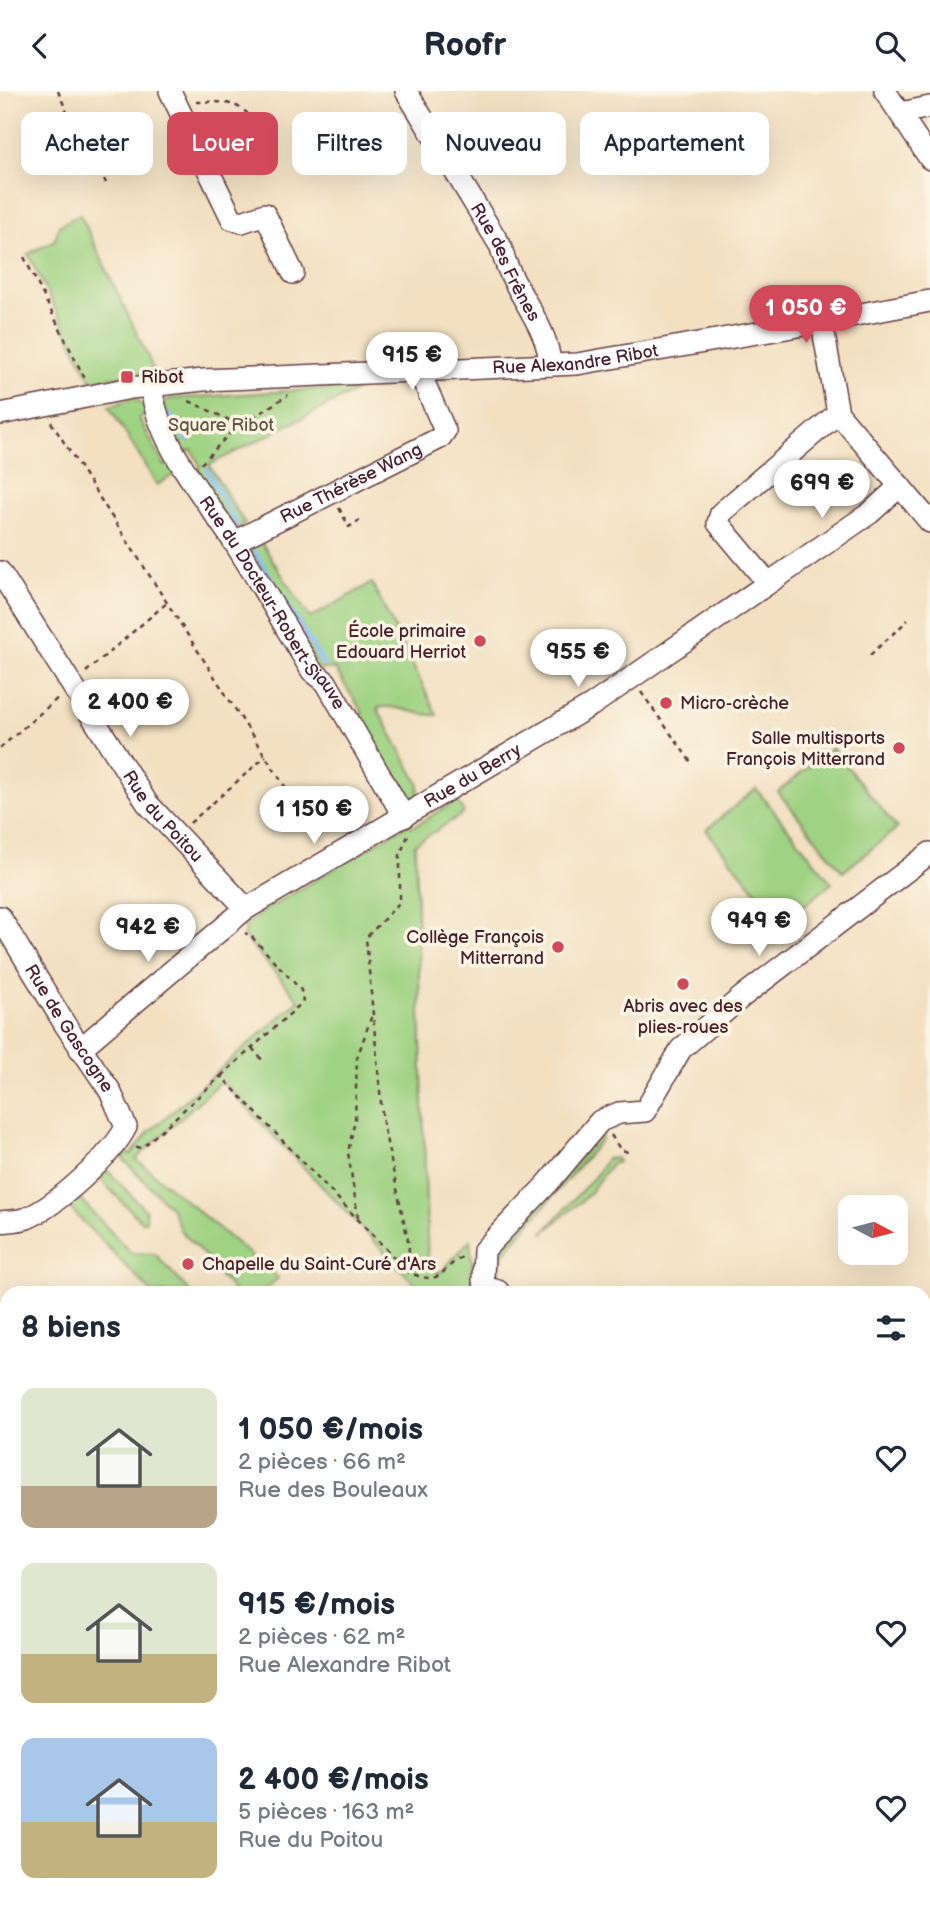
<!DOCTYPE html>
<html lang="fr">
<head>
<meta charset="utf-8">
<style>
	body { margin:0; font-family:"Balsamiq Sans",sans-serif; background:#f2f2f3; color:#1f2937; height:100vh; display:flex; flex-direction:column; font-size:26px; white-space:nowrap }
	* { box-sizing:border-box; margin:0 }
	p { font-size:23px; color:#747a83 }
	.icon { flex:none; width:38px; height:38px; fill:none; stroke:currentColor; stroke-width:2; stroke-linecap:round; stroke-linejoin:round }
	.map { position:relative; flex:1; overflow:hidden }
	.details { position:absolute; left:0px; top:1195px; width:931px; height:625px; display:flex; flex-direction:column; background:#fff; border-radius:21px 21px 0 0; box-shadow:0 7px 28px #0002 }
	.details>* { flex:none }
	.guide { position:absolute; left:21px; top:21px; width:889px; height:63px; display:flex; gap:14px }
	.needle { width:46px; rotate:97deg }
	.tools { position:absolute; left:838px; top:1104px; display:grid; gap:14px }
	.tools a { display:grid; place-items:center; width:70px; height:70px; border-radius:14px; background:#fff; box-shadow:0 7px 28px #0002; font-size:35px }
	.price { position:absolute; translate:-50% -60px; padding:0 16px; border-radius:24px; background:#fff; color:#222; font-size:23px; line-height:46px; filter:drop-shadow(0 2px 4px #0008) }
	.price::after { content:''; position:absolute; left:50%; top:42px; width:21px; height:16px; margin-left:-10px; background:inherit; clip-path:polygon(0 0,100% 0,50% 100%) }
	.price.active { background:#d1495b; color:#fff }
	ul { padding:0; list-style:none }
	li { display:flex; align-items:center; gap:21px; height:175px; padding:0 21px }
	li span { display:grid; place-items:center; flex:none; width:196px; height:140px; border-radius:14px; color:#555 }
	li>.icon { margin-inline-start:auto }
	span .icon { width:84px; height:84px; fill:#fffc; stroke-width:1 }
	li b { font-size:30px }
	h2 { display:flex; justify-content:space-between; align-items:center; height:84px; padding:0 21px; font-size:30px }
	.chip { padding:0 24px; border-radius:14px; background:#fff; box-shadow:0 7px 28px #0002; font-size:24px; line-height:63px }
	.chip.active { background:#d1495b; color:#fff }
	header { display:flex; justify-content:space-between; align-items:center; height:91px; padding:0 21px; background:#fff; font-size:32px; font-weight:700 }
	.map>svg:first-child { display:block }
</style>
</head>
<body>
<header><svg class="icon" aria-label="back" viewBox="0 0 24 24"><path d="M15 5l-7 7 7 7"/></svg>Roofr<svg class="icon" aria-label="search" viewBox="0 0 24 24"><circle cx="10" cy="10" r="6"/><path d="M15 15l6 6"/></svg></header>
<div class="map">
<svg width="930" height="1819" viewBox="0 0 930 1819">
	<rect width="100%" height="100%" fill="#fcf5e5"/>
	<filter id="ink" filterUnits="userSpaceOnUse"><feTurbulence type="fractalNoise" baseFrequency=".0143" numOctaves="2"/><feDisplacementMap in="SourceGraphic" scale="14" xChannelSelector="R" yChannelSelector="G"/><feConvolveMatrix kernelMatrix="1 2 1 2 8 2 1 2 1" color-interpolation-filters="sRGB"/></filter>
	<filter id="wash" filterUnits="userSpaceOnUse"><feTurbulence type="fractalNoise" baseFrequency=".00686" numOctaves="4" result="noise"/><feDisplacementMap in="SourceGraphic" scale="28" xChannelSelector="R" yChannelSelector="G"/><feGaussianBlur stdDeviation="1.57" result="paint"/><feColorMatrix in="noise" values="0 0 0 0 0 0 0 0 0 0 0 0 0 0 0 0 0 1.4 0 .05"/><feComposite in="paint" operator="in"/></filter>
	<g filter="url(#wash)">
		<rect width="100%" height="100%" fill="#f2e0c1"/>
		<g fill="#9fd282" stroke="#747856" stroke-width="2">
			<polygon points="80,123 148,266 154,281 91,289 28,163 55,149 59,135"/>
			<polygon points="366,295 209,374 245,433 234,439 196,383 200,375 192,359 186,361 167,332 163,314 168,308"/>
			<polygon points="135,307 149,321 139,327 165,375 172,370 178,381 157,394 109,315"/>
			<path d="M 257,445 L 310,527 L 372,492 L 437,624 C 417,626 397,612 377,617 L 419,693 L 418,705 L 409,709 L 403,705 L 354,631 L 363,622 L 334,577 L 320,579 L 302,549 L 305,543 L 297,530 L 293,531 L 248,457 Z"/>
			<polygon points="832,657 897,737 843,781 778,701"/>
			<polygon points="756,698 832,792 782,832 706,739"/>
			<polygon points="457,709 464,722 415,753 428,1177 441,1181 470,1149 475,1202 429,1202 415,1193 221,990 136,1068 278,1187 261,1202 230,1202 233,1199 219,1184 221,1182 180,1139 172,1118 122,1067 128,1062 131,1064 148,1042 299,909 243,845 246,840 244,835 262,821 408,733 413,736"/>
			<polygon points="601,1042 602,1048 505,1161 499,1173 499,1183 492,1178 492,1168"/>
			<polygon points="616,1067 618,1071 611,1073 587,1105 542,1143 597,1083 606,1068"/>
			<polygon points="108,1080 146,1120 146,1130 141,1130 99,1087"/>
			<polygon points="78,1106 131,1162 155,1163 191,1202 152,1202 68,1115"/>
			<polygon points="930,1332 930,1513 924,1507 924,1337"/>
			<polygon points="930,1740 930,1819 826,1819 834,1813 924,1813 924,1744"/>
		</g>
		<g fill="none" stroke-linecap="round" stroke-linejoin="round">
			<g stroke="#89bbf6" stroke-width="4.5">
				<polyline points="169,323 188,350"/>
				<polyline points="207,379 237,434"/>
				<polyline points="255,461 324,574"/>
			</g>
		</g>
	</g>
	<g filter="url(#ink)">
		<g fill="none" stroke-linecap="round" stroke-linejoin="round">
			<defs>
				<g id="minor">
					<polyline points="170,0 232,128 242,131 265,123 293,182"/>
					<path id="s1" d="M 406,0 L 501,156 C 510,198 549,234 550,274"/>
					<polyline points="885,0 930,68"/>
					<polyline points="901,22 930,16"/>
					<polyline points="829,229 930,210"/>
					<polyline points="823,238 838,322 930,431"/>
					<path id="s2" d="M 151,296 C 159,355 202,402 234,451 C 261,493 286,537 312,580 L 326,591 L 404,726"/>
					<path id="s3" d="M 0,323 L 131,297 L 203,289 L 577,273 L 815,232"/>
					<path id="s4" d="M 234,451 L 440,347 L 445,340 L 419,280"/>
					<path id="s5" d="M 0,481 L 147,712 L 240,811 L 244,819"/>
					<polyline points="768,492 718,432 721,422 838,322"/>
					<path id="s6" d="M 0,826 L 64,932 L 110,1000 L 126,1036 C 112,1064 56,1115 27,1127 C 19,1130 8,1130 0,1131"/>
					<path id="s7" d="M 80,958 L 244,819 L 592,614 L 870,422 L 900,395"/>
					<polyline points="498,1200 487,1197 483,1189 484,1159 548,1092 600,1030 619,1022 645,1020 681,958 743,905 930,762"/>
				</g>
			</defs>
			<use href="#minor" stroke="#633c42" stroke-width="24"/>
			<g stroke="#633c42" stroke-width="2.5" stroke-dasharray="5 5" stroke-linecap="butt">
				<polyline points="58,0 77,45 91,62 106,92"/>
				<path d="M 196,11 C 234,10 245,12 265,47 L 222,68"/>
				<polyline points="24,166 85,288"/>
				<polyline points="189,310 242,335"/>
				<polyline points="51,331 291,705"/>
				<polyline points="201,373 232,340 288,304"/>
				<polyline points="339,417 349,436 360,429"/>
				<polyline points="870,564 908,529"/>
				<polyline points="86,581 168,511"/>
				<polyline points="641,601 693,674"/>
				<polyline points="0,657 58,607"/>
				<polyline points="190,732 266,665"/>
				<polyline points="252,957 263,970"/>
				<polyline points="221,985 303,911 301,899 251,845 245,842"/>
				<polyline points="611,1044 620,1058 630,1062"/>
				<path d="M 136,1057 L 143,1056 L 221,985 L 408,1181 C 445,1197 438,1177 466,1164"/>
				<polyline points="358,1127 348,1061 355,1029 357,967 372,924"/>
				<polyline points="408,1181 409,1154 383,1033 366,847 400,811 400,764 409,742"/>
				<polyline points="924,1722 930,1718"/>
				<polyline points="798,1819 806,1813"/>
			</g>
			<use href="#minor" stroke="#fff" stroke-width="21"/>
		</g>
	</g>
	<g fill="#d1495b" stroke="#fcf5e5" stroke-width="2.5">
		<rect x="120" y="279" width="14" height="14" rx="3.5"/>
		<circle cx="480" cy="550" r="7"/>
		<circle cx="666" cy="612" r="7"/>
		<circle cx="899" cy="657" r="7"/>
		<circle cx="558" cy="856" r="7"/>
		<circle cx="683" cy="893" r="7"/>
		<circle cx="188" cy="1173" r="7"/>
	</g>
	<g text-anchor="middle" stroke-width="7" stroke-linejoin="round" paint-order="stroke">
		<g font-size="18" fill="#4a1f2b" stroke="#fcf5e5">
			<text dy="6" stroke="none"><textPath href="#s1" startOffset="198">Rue des Frênes</textPath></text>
			<text dy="6" stroke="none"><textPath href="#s3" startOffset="579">Rue Alexandre Ribot</textPath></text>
			<text dy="6" stroke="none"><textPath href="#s4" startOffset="131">Rue Thérèse Wang</textPath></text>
			<text dy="6" stroke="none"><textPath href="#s2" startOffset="250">Rue du Docteur-Robert-Siauve</textPath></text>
			<text dy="6" stroke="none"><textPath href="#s7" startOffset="480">Rue du Berry</textPath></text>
			<text dy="6" stroke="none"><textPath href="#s5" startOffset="294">Rue du Poitou</textPath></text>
			<text dy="6" stroke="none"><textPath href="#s6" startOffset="131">Rue de Gascogne</textPath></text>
		</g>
		<g font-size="18" fill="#4a1f2b" stroke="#fcf5e5" text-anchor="start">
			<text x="141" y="292">Ribot</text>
			<text x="466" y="546" text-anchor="end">École primaire<tspan x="466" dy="21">Edouard Herriot</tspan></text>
			<text x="680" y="618">Micro-crèche</text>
			<text x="885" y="653" text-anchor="end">Salle multisports<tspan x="885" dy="21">François Mitterrand</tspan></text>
			<text x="544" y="852" text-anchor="end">Collège François<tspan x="544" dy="21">Mitterrand</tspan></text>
			<text x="683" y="921" text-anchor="middle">Abris avec des<tspan x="683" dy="21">plies-roues</tspan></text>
			<text x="202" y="1179">Chapelle du Saint-Curé d'Ars</text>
		</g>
		<g font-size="18" fill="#645545" stroke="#fcf5e5">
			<text x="221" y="340">Square Ribot</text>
		</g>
	</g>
</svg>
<div class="tools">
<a><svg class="needle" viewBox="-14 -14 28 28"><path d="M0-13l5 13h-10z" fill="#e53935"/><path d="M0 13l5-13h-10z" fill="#747a83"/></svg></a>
</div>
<b class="price active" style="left:806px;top:254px">1 050 €</b>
<b class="price" style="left:412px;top:301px">915 €</b>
<b class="price" style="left:822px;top:429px">699 €</b>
<b class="price" style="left:578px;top:598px">955 €</b>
<b class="price" style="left:130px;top:648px">2 400 €</b>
<b class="price" style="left:314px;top:755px">1 150 €</b>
<b class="price" style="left:759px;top:867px">949 €</b>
<b class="price" style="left:148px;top:873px">942 €</b>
<div class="guide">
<a class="chip">Acheter</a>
<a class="chip active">Louer</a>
<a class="chip">Filtres</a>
<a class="chip">Nouveau</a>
<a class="chip">Appartement</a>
</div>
<section class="details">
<h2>8 biens<svg class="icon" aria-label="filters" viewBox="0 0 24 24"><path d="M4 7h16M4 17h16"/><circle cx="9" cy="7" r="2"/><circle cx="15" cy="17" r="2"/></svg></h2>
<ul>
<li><span style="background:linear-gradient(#dfe7d0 70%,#b9a48a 0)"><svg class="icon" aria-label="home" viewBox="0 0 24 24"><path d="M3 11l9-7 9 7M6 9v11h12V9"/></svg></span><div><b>1 050 €/mois</b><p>2 pièces · 66 m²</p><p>Rue des Bouleaux</p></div><svg class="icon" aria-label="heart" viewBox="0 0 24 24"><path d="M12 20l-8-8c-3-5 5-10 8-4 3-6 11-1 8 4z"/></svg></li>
<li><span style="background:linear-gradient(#dfe7d0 65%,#c2b280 0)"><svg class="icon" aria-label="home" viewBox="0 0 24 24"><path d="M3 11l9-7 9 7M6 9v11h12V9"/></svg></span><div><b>915 €/mois</b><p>2 pièces · 62 m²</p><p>Rue Alexandre Ribot</p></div><svg class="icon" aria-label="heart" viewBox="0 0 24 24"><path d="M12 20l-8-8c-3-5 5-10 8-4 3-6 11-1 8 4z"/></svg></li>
<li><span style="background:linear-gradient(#a9c7e8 60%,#c2b280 0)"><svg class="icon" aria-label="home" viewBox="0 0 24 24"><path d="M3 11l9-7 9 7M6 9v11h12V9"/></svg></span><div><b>2 400 €/mois</b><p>5 pièces · 163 m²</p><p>Rue du Poitou</p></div><svg class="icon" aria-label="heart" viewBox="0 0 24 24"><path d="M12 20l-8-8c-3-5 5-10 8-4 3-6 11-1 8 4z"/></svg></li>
</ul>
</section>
</div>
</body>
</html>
